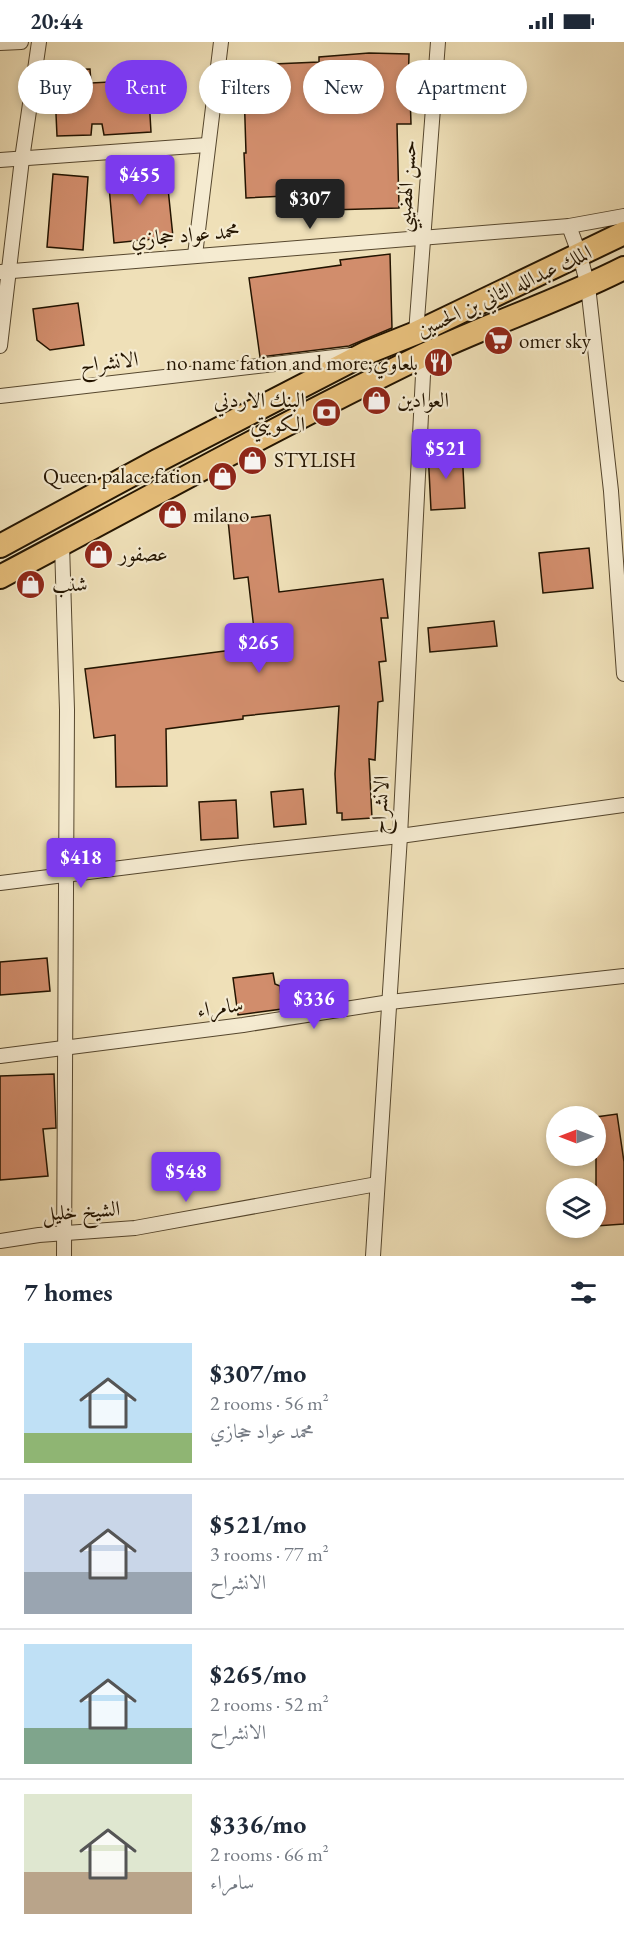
<!DOCTYPE html>
<html lang="en">
<head>
<meta charset="utf-8">
<style>
	body { margin:0; font-family:"EB Garamond",Amiri,serif; background:#f2f2f3; color:#1f2937; height:100vh; display:flex; flex-direction:column; font-size:22px; white-space:nowrap }
	* { box-sizing:border-box; margin:0 }
	p { font-size:20px; color:#747a83 }
	.icon { flex:none; width:33px; height:33px; fill:none; stroke:currentColor; stroke-width:2; stroke-linecap:round; stroke-linejoin:round }
	.map { position:relative; height:1214px; overflow:hidden }
	.sheet { display:flex; flex-direction:column; background:#fff; flex:1 }
	.sheet>* { flex:none }
	.guide { position:absolute; left:18px; top:18px; width:588px; height:54px; display:flex; gap:12px }
	.needle { width:39px; rotate:270deg }
	.fabs { position:absolute; left:546px; top:1064px; display:grid; gap:12px }
	.fabs a { display:grid; place-items:center; width:60px; height:60px; border-radius:50%; background:#fff; box-shadow:0 3px 9px #0003; font-size:30px }
	.price { position:absolute; translate:-50% -51px; padding:0 14px; border-radius:6px; background:#7c3aed; color:#fff; font-size:20px; line-height:39px; filter:drop-shadow(0 2px 3px #0008) }
	.price::after { content:''; position:absolute; left:50%; top:36px; width:18px; height:14px; margin-left:-9px; background:inherit; clip-path:polygon(0 0,100% 0,50% 100%) }
	.price.active { background:#222; color:#fff }
	ul { padding:0; list-style:none }
	li { display:flex; align-items:center; gap:18px; height:150px; padding:0 24px }
	li+li { border-top:2px solid #e0e1e3 }
	li span { display:grid; place-items:center; flex:none; width:168px; height:120px; border-radius:0px; color:#555 }
	li>.icon { margin-inline-start:auto }
	span .icon { width:72px; height:72px; fill:#fffc; stroke-width:1 }
	li b { font-size:26px }
	h2 { display:flex; justify-content:space-between; align-items:center; height:72px; padding:0 24px; font-size:26px }
	.pill { padding:0 21px; border-radius:27px; background:#fff; box-shadow:0 3px 9px #0003; font-size:21px; line-height:54px }
	.pill.active { background:#7c3aed; color:#fff }
	.status { display:flex; justify-content:space-between; align-items:center; height:42px; padding:0 30px; background:#fff; direction:ltr }
	.status svg { height:16px; fill:currentColor }
	.map>svg:first-child { display:block }
</style>
</head>
<body>
<div class="status"><b>20:44</b><svg viewBox="0 0 49 12"><path d="M0 12V9h3v3zM5 12V6h3v6zM10 12V3h3v9zM15 12V0h3v12zM26 1h20v11H26zM47 4h2v5h-2z"/></svg></div>
<div class="map">
<svg width="624" height="1214" viewBox="0 0 624 1214">
	<rect width="100%" height="100%" fill="#efe0b8"/>
	<filter id="stains"><feTurbulence type="fractalNoise" baseFrequency=".00333" numOctaves="4"/><feColorMatrix values="0 0 0 0 .2 0 0 0 0 .09 0 0 0 0 .02 0 0 0 .5 -.17"/></filter>
	<radialGradient id="worn" r=".72"><stop offset=".6" stop-color="#630" stop-opacity="0"/><stop offset="1" stop-color="#630" stop-opacity=".3"/></radialGradient>
	<g fill="#d18d6c" stroke="#231400" stroke-width="1.5">
		<polygon points="369,11 409,12 408,52 410,52 411,82 397,82 399,166 329,168 328,152 246,156 244,111 246,111 244,46 276,44 274,22 319,20 319,15"/>
		<polygon points="90,27 91,41 148,38 151,90 104,93 102,82 92,82 91,93 57,94 54,28"/>
		<polygon points="166,127 173,195 114,201 108,133"/>
		<polygon points="53,132 88,135 83,208 47,205"/>
		<polygon points="390,212 392,286 349,304 260,315 249,236 341,223 340,218"/>
		<polygon points="78,261 84,303 50,308 37,298 33,267"/>
		<polygon points="462,407 465,466 431,468 428,409"/>
		<polygon points="270,473 279,550 383,537 388,576 381,576 386,619 379,620 383,659 378,660 375,718 369,717 372,776 342,778 342,771 337,771 335,732 339,664 243,674 243,677 166,687 167,744 116,745 115,693 94,696 85,627 256,605 248,535 234,537 228,478"/>
		<polygon points="589,506 593,546 543,551 539,511"/>
		<polygon points="494,579 497,604 430,610 428,586"/>
		<polygon points="303,747 306,782 274,785 271,750"/>
		<polygon points="236,758 238,796 201,798 199,760"/>
		<polygon points="47,916 50,949 0,953 0,920"/>
		<polygon points="273,931 275,942 280,944 282,967 238,973 233,936"/>
		<polygon points="54,1032 56,1086 43,1087 48,1134 0,1138 0,1034"/>
		<polygon points="617,1072 624,1120 624,1182 596,1184 596,1075"/>
	</g>
	<g fill="none" stroke-linecap="round" stroke-linejoin="round">
		<defs>
			<g id="minor">
				<polyline points="0,1 21,0"/>
				<polyline points="0,118 207,103"/>
				<polyline points="569,184 580,214 588,244 611,449 624,632"/>
				<polyline points="195,213 221,0"/>
				<polyline points="0,230 569,184 624,174"/>
				<polyline points="416,291 438,0"/>
				<polyline points="0,304 22,117 39,0"/>
				<polyline points="0,354 352,313"/>
				<polyline points="62,502 67,668 64,1214"/>
				<polyline points="0,841 241,811 400,794 624,763"/>
				<polyline points="0,1014 243,983 390,960 624,934"/>
				<polyline points="0,1199 39,1193 135,1186 377,1142"/>
				<polyline points="373,1214 400,794 424,313"/>
			</g>
			<g id="primary">
				<polyline points="0,504 157,419 366,311 416,291 624,191"/>
				<path d="M 0,535 C 141,460 280,383 424,313 C 489,282 559,259 624,226"/>
			</g>
		</defs>
		<use href="#minor" stroke="#56472e" stroke-width="16"/>
		<use href="#primary" stroke="#231400" stroke-width="26"/>
		<use href="#minor" stroke="#f5ebd1" stroke-width="14"/>
		<use href="#primary" stroke="#e8c07c" stroke-width="22"/>
	</g>
	<defs>
		<symbol id="supermarket-disc" viewBox="-11 -11 22 22"><circle r="9.5" fill="#8f2418" stroke="#f5ebd1"/><path d="M-6-5.5h2.5l.6 2H6L4.5 2H-2.5L-4.4-4H-6ZM-1.5 3.2a1.3 1.3 0 1 0 .1 0ZM3 3.2a1.3 1.3 0 1 0 .1 0Z" fill="#fff"/></symbol>
		<symbol id="restaurant-disc" viewBox="-11 -11 22 22"><circle r="9.5" fill="#8f2418" stroke="#f5ebd1"/><path d="M-5-6h1v4h1v-4h1v4h1v-4h1v5L-1.5 .5V6h-2V.5L-5-1ZM5-6V6H3V1.5H1.5Q1.5-4 5-6Z" fill="#fff"/></symbol>
		<symbol id="shop-disc" viewBox="-11 -11 22 22"><circle r="9.5" fill="#8f2418" stroke="#f5ebd1"/><path d="M-5-2.5h2.3a2.7 3.5 0 0 1 5.4 0H5L5.5 6h-11ZM-1.5-2.5h3a1.5 2.3 0 0 0-3 0Z" fill="#fff"/></symbol>
		<symbol id="bank-disc" viewBox="-11 -11 22 22"><circle r="9.5" fill="#8f2418" stroke="#f5ebd1"/><path d="M-6-4H6V4H-6ZM0-2.3a2.3 2.3 0 1 0 0 4.6a2.3 2.3 0 1 0 0-4.6Z" fill="#fff"/></symbol>
	</defs>
	<g fill-rule="evenodd">
		<use href="#supermarket-disc" x="482" y="282" width="33" height="33"/>
		<use href="#restaurant-disc" x="422" y="304" width="33" height="33"/>
		<use href="#shop-disc" x="360" y="342" width="33" height="33"/>
		<use href="#bank-disc" x="310" y="354" width="33" height="33"/>
		<use href="#shop-disc" x="236" y="402" width="33" height="33"/>
		<use href="#shop-disc" x="206" y="418" width="33" height="33"/>
		<use href="#shop-disc" x="156" y="456" width="33" height="33"/>
		<use href="#shop-disc" x="82" y="496" width="33" height="33"/>
		<use href="#shop-disc" x="14" y="526" width="33" height="33"/>
	</g>
	<g text-anchor="middle" stroke-width="4.5" stroke-linejoin="round" paint-order="stroke">
		<g font-size="21" fill="#231400" stroke="#f5ebd1">
			<text transform="translate(406 144) rotate(-86)" y="7">حسن الهضيبي</text>
			<text transform="translate(185 193) rotate(-5)" y="7">محمد عواد حجازي</text>
			<text transform="translate(504 249) rotate(-25)" y="7">الملك عبدالله الثاني بن الحسين</text>
			<text transform="translate(109 320) rotate(-7)" y="7">الانشراح</text>
			<text transform="translate(380 763) rotate(-87)" y="7">الانشراح</text>
			<text transform="translate(220 965) rotate(-8)" y="7">سامراء</text>
			<text transform="translate(81 1169) rotate(-4)" y="7">الشيخ خليل</text>
		</g>
		<g font-size="21" fill="#231400" stroke="#f5ebd1" text-anchor="start">
			<text x="519" y="306">omer sky</text>
			<text x="418" y="328" text-anchor="end">no name fation and more;بلعاوي</text>
			<text x="305" y="365" text-anchor="end">البنك الاردني<tspan x="305" dy="24">الكويتي</tspan></text>
			<text x="397" y="365">العوادين</text>
			<text x="274" y="425">STYLISH</text>
			<text x="202" y="441" text-anchor="end">Queen palace fation</text>
			<text x="193" y="480">milano</text>
			<text x="119" y="519">عصفور</text>
			<text x="52" y="549">شنب</text>
		</g>
	</g>
	<rect width="100%" height="100%" filter="url(#stains)"/>
	<rect width="100%" height="100%" fill="url(#worn)"/>
</svg>
<div class="fabs">
<a><svg class="needle" viewBox="-14 -14 28 28"><path d="M0-13l5 13h-10z" fill="#e53935"/><path d="M0 13l5-13h-10z" fill="#747a83"/></svg></a>
<a><svg class="icon" aria-label="layers" viewBox="0 0 24 24"><path d="M12 4l9 5-9 5-9-5zM3 14l9 5 9-5"/></svg></a>
</div>
<b class="price" style="left:140px;top:164px">$455</b>
<b class="price active" style="left:310px;top:188px">$307</b>
<b class="price" style="left:446px;top:438px">$521</b>
<b class="price" style="left:259px;top:632px">$265</b>
<b class="price" style="left:81px;top:847px">$418</b>
<b class="price" style="left:314px;top:988px">$336</b>
<b class="price" style="left:186px;top:1161px">$548</b>
<div class="guide">
<a class="pill">Buy</a>
<a class="pill active">Rent</a>
<a class="pill">Filters</a>
<a class="pill">New</a>
<a class="pill">Apartment</a>
</div>
</div>
<section class="sheet">
<h2>7 homes<svg class="icon" aria-label="filters" viewBox="0 0 24 24"><path d="M4 7h16M4 17h16"/><circle cx="9" cy="7" r="2"/><circle cx="15" cy="17" r="2"/></svg></h2>
<ul>
<li><span style="background:linear-gradient(#bfe0f5 75%,#8fb573 0)"><svg class="icon" aria-label="home" viewBox="0 0 24 24"><path d="M3 11l9-7 9 7M6 9v11h12V9"/></svg></span><div><b>$307/mo</b><p>2 rooms · 56 m²</p><p>محمد عواد حجازي</p></div></li>
<li><span style="background:linear-gradient(#c9d6e8 65%,#9aa5b1 0)"><svg class="icon" aria-label="home" viewBox="0 0 24 24"><path d="M3 11l9-7 9 7M6 9v11h12V9"/></svg></span><div><b>$521/mo</b><p>3 rooms · 77 m²</p><p>الانشراح</p></div></li>
<li><span style="background:linear-gradient(#bfe0f5 70%,#7fa58c 0)"><svg class="icon" aria-label="home" viewBox="0 0 24 24"><path d="M3 11l9-7 9 7M6 9v11h12V9"/></svg></span><div><b>$265/mo</b><p>2 rooms · 52 m²</p><p>الانشراح</p></div></li>
<li><span style="background:linear-gradient(#dfe7d0 65%,#b9a48a 0)"><svg class="icon" aria-label="home" viewBox="0 0 24 24"><path d="M3 11l9-7 9 7M6 9v11h12V9"/></svg></span><div><b>$336/mo</b><p>2 rooms · 66 m²</p><p>سامراء</p></div></li>
</ul>
</section>
</body>
</html>
